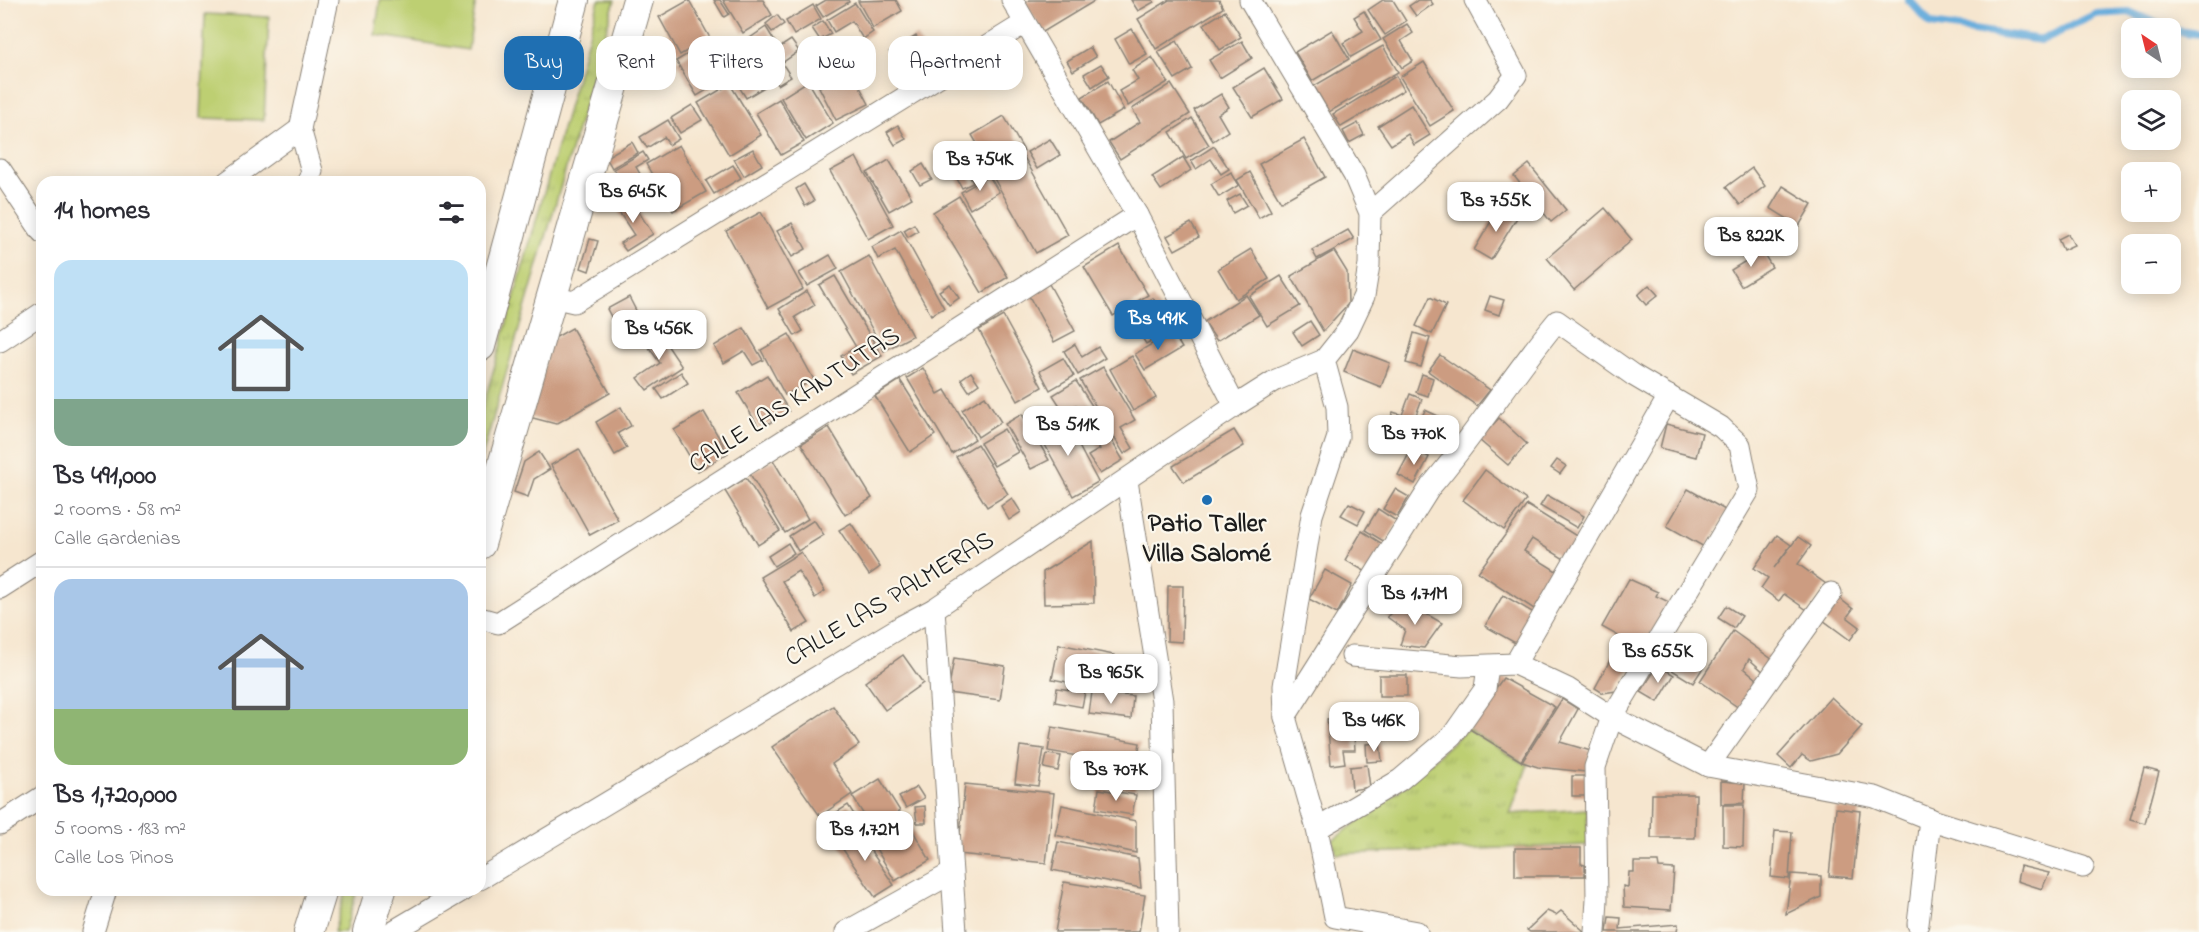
<!DOCTYPE html>
<html lang="en">
<head>
<meta charset="utf-8">
<style>
	:root { --surface:#fff; --page:#f2f2f3; --text:#2b2b33; --muted:#7c7c81; --line:#e1e1e2; --accent:#1f6fb2 }
	body { margin:0; font-family:"Indie Flower",sans-serif; background:var(--page); color:var(--text); height:100vh; display:flex; flex-direction:column; font-size:22px; white-space:nowrap }
	* { box-sizing:border-box; margin:0 }
	p { font-size:20px; color:var(--muted) }
	.icon { flex:none; width:33px; height:33px; fill:none; stroke:currentColor; stroke-width:2; stroke-linecap:round; stroke-linejoin:round }
	.map { position:relative; flex:1; overflow:hidden }
	.details { position:absolute; left:36px; top:176px; width:450px; height:720px; display:flex; flex-direction:column; background:var(--surface); border-radius:18px; box-shadow:0 3px 15px #0003 }
	.details>* { flex:none }
	.hud { position:absolute; left:504px; top:36px; width:570px; height:54px; display:flex; gap:12px }
	.needle { width:39px; rotate:325deg }
	.controls { position:absolute; left:2121px; top:18px; display:grid; gap:12px }
	.controls a { display:grid; place-items:center; width:60px; height:60px; border-radius:12px; background:var(--surface); box-shadow:0 3px 15px #0003; font-size:30px }
	.price { position:absolute; translate:-50% -51px; padding:0 14px; border-radius:12px; background:#fff; color:#222; font-size:20px; line-height:39px; filter:drop-shadow(0 2px 3px #0008) }
	.price::after { content:''; position:absolute; left:50%; top:36px; width:18px; height:14px; margin-left:-9px; background:inherit; clip-path:polygon(0 0,100% 0,50% 100%) }
	.price.active { background:var(--accent); color:#fff }
	ul { padding:0; list-style:none }
	li { display:grid; align-content:center; gap:12px; height:318px; padding:0 18px }
	li+li { border-top:2px solid var(--line) }
	li span { display:grid; place-items:center; height:186px; border-radius:18px; color:#555 }
	li>.icon { margin-inline-start:auto }
	span .icon { width:108px; height:108px; fill:#fffc; stroke-width:1 }
	li b { font-size:26px }
	h2 { display:flex; justify-content:space-between; align-items:center; height:72px; padding:0 18px; font-size:26px }
	.tag { padding:0 21px; border-radius:18px; background:var(--surface); box-shadow:0 3px 15px #0003; font-size:21px; line-height:54px }
	.tag.active { background:var(--accent); color:#fff }
	.map>svg:first-child { display:block }
</style>
</head>
<body>
<div class="map">
<svg width="2199" height="932" viewBox="0 0 2199 932">
	<defs>
		<pattern id="grass-tufts" width="24" height="20" patternUnits="userSpaceOnUse" patternTransform="scale(1.5)"><rect width="24" height="20" fill="#bdcf72"/><path d="M3 7l-1-3M5 7V3M7 7l1-3M15 17l-1-3M17 17v-4M19 17l1-3" fill="none" stroke="#a2b162"/></pattern>
	</defs>
	<rect width="100%" height="100%" fill="#fbf7ec"/>
	<filter id="ink" filterUnits="userSpaceOnUse"><feTurbulence type="fractalNoise" baseFrequency=".0167" numOctaves="2"/><feDisplacementMap in="SourceGraphic" scale="12" xChannelSelector="R" yChannelSelector="G"/><feConvolveMatrix kernelMatrix="1 2 1 2 8 2 1 2 1" color-interpolation-filters="sRGB"/></filter>
	<filter id="wash" filterUnits="userSpaceOnUse"><feTurbulence type="fractalNoise" baseFrequency=".008" numOctaves="4" result="noise"/><feDisplacementMap in="SourceGraphic" scale="24" xChannelSelector="R" yChannelSelector="G"/><feGaussianBlur stdDeviation="1.35" result="paint"/><feColorMatrix in="noise" values="0 0 0 0 0 0 0 0 0 0 0 0 0 0 0 0 0 1.4 0 .05"/><feComposite in="paint" operator="in"/></filter>
	<g filter="url(#wash)">
		<rect width="100%" height="100%" fill="#f6e6cf"/>
		<g fill="url(#grass-tufts)" stroke="#6c7647" stroke-width="1.5">
			<polygon points="599,0 615,0 480,463 480,417"/>
			<polygon points="1467,729 1521,762 1528,764 1510,814 1587,809 1588,845 1336,854 1333,840 1400,790"/>
			<polygon points="346,890 357,890 345,932 334,932"/>
		</g>
		<g fill="#bdcf72" stroke="#6c7647" stroke-width="1.5">
			<polygon points="380,0 476,0 468,50 375,35"/>
			<polygon points="205,14 269,17 264,120 201,118"/>
		</g>
		<g fill="none" stroke-linecap="round" stroke-linejoin="round">
			<g stroke="#65abdb" stroke-width="8">
				<polyline points="1909,0 1931,24 2042,40 2096,14 2129,12 2167,28"/>
				<polyline points="2170,30 2199,34"/>
			</g>
		</g>
		<g id="blocks">
			<g fill="#cc9c81">
				<polygon points="689,0 710,38 680,55 659,17"/>
				<polygon points="714,0 720,0 729,14 724,17"/>
				<polygon points="723,0 763,0 772,15 743,33"/>
				<polygon points="826,0 848,0 849,2 823,17 816,6"/>
				<polygon points="896,0 902,11 873,28 858,1"/>
				<polygon points="1030,0 1096,0 1043,32 1025,3"/>
				<polygon points="1131,0 1153,0 1154,2 1138,11"/>
				<polygon points="1169,0 1219,0 1223,8 1156,49 1138,19"/>
				<polygon points="1383,0 1393,0 1406,21 1385,35 1368,10"/>
				<polygon points="1418,0 1430,0 1433,4 1416,16 1409,6"/>
				<polygon points="855,3 873,32 863,39 852,21 834,32 827,20"/>
				<polygon points="813,5 821,19 794,35 786,21"/>
				<polygon points="1225,11 1241,37 1220,50 1204,24"/>
				<polygon points="1364,11 1381,40 1351,57 1343,43 1363,31 1354,17"/>
				<polygon points="777,15 784,24 772,32 766,24"/>
				<polygon points="823,21 831,34 820,40 812,28"/>
				<polygon points="1407,24 1413,33 1401,41 1413,61 1402,68 1383,39"/>
				<polygon points="766,27 778,47 761,57 750,38"/>
				<polygon points="1132,29 1147,54 1129,64 1115,39"/>
				<polygon points="1332,30 1349,59 1312,81 1295,52"/>
				<polygon points="916,36 931,60 903,76 889,52"/>
				<polygon points="791,40 799,51 782,63 791,77 778,85 762,59"/>
				<polygon points="1177,41 1192,69 1175,79 1158,52"/>
				<polygon points="1242,41 1252,58 1220,78 1209,60"/>
				<polygon points="706,43 727,78 697,96 676,61"/>
				<polygon points="753,46 760,57 734,73 727,62"/>
				<polygon points="1383,46 1398,72 1329,112 1314,86"/>
				<polygon points="1090,47 1096,57 1073,71 1067,61"/>
				<polygon points="840,49 852,67 841,74 829,56"/>
				<polygon points="1152,57 1168,82 1128,106 1119,91 1138,80 1132,70"/>
				<polygon points="760,61 773,82 746,98 733,77"/>
				<polygon points="1424,62 1454,111 1430,126 1400,77"/>
				<polygon points="1101,64 1109,76 1092,87 1084,74"/>
				<polygon points="1264,68 1283,99 1252,117 1233,87"/>
				<polygon points="851,70 869,104 836,120 819,87"/>
				<polygon points="1396,76 1404,90 1341,127 1333,114"/>
				<polygon points="808,81 833,123 806,140 781,98"/>
				<polygon points="1108,81 1124,110 1098,125 1082,97"/>
				<polygon points="730,84 761,135 729,155 698,103"/>
				<polygon points="1171,84 1190,114 1120,159 1109,142 1140,122 1132,109"/>
				<polygon points="1221,94 1229,107 1218,114 1228,131 1213,141 1194,110"/>
				<polygon points="779,99 804,142 781,155 756,113"/>
				<polygon points="692,105 702,120 680,133 671,118"/>
				<polygon points="1411,105 1430,135 1414,145 1408,134 1391,145 1378,126"/>
				<polygon points="1004,116 1024,151 992,169 972,135"/>
				<polygon points="1192,118 1209,145 1186,159 1170,132"/>
				<polygon points="668,120 679,139 669,145 664,137 647,148 640,137"/>
				<polygon points="1358,123 1364,135 1349,143 1343,131"/>
				<polygon points="898,125 906,139 895,145 887,132"/>
				<polygon points="1050,139 1060,155 1037,169 1027,152"/>
				<polygon points="1304,139 1325,177 1281,202 1259,164"/>
				<polygon points="632,142 638,153 612,168 606,157"/>
				<polygon points="679,145 706,192 673,211 646,164"/>
				<polygon points="1214,146 1229,169 1221,174 1211,159 1196,169 1191,161"/>
				<polygon points="753,149 762,165 744,176 734,159"/>
				<polygon points="643,152 648,160 636,167 640,174 623,184 614,169"/>
				<polygon points="856,157 893,225 868,239 830,171"/>
				<polygon points="1024,157 1068,235 1036,253 992,175"/>
				<polygon points="1183,157 1191,170 1161,190 1152,177"/>
				<polygon points="889,160 912,198 889,211 867,173"/>
				<polygon points="923,164 932,179 920,185 912,171"/>
				<polygon points="1529,164 1566,210 1551,222 1514,176"/>
				<polygon points="733,165 741,178 714,194 706,181"/>
				<polygon points="965,167 973,183 962,188 954,173"/>
				<polygon points="1752,168 1765,186 1740,205 1726,187"/>
				<polygon points="1231,172 1239,185 1219,197 1211,184"/>
				<polygon points="1250,172 1271,211 1259,218 1237,180"/>
				<polygon points="989,176 999,192 970,209 961,192"/>
				<polygon points="804,184 814,201 805,206 796,189"/>
				<polygon points="1783,186 1812,204 1799,226 1770,208"/>
				<polygon points="1240,194 1247,205 1233,213 1227,201"/>
				<polygon points="959,196 1008,277 982,293 933,212"/>
				<polygon points="629,197 653,234 626,251 620,243 634,235 615,206"/>
				<polygon points="1500,206 1518,216 1491,260 1474,250"/>
				<polygon points="1605,208 1632,240 1574,290 1547,258"/>
				<polygon points="761,212 803,289 768,308 726,231"/>
				<polygon points="792,223 806,249 792,257 777,231"/>
				<polygon points="1191,223 1199,237 1175,250 1167,236"/>
				<polygon points="914,224 918,231 908,237 904,230"/>
				<polygon points="901,230 944,308 931,315 895,250 878,259 872,247"/>
				<polygon points="1348,230 1354,239 1317,259 1312,250"/>
				<polygon points="2068,234 2074,245 2063,250 2058,239"/>
				<polygon points="590,239 598,241 589,271 581,268"/>
				<polygon points="1119,246 1148,295 1113,316 1084,267"/>
				<polygon points="1251,249 1269,279 1236,299 1218,269"/>
				<polygon points="1334,251 1347,272 1348,304 1323,331 1291,276"/>
				<polygon points="1762,251 1772,267 1741,286 1731,270"/>
				<polygon points="830,255 838,269 807,286 799,273"/>
				<polygon points="869,256 912,336 884,351 841,272"/>
				<polygon points="835,276 882,356 851,374 841,356 856,347 819,285"/>
				<polygon points="1281,276 1300,306 1267,326 1249,296"/>
				<polygon points="950,284 959,298 949,305 939,291"/>
				<polygon points="1049,284 1075,331 1054,342 1029,296"/>
				<polygon points="1649,285 1658,295 1646,305 1638,295"/>
				<polygon points="807,291 815,305 795,317 803,331 795,336 779,309"/>
				<polygon points="1246,295 1259,315 1217,341 1204,322"/>
				<polygon points="1490,296 1504,300 1499,315 1485,310"/>
				<polygon points="629,297 647,332 625,343 607,309"/>
				<polygon points="1430,297 1446,305 1432,334 1416,326"/>
				<polygon points="1153,298 1172,329 1146,344 1127,313"/>
				<polygon points="1003,316 1042,387 1018,401 979,330"/>
				<polygon points="1310,321 1319,335 1302,346 1293,332"/>
				<polygon points="572,328 610,393 556,424 529,417 551,340"/>
				<polygon points="744,328 763,360 753,365 744,351 724,363 714,346"/>
				<polygon points="657,330 682,367 647,390 638,378 660,363 643,339"/>
				<polygon points="1172,332 1182,348 1145,370 1135,354"/>
				<polygon points="1414,333 1430,338 1421,367 1406,363"/>
				<polygon points="789,334 814,380 785,395 761,350"/>
				<polygon points="1075,344 1082,357 1098,347 1105,358 1078,375 1064,351"/>
				<polygon points="1353,349 1390,363 1381,387 1344,372"/>
				<polygon points="1440,355 1490,390 1477,406 1428,371"/>
				<polygon points="1132,356 1156,398 1133,411 1110,369"/>
				<polygon points="1063,358 1074,376 1050,390 1040,371"/>
				<polygon points="1103,367 1135,420 1121,428 1133,448 1124,454 1080,380"/>
				<polygon points="923,368 938,394 945,390 975,439 952,454 907,378"/>
				<polygon points="681,372 688,383 663,399 656,389"/>
				<polygon points="971,372 979,384 969,391 961,379"/>
				<polygon points="1422,374 1433,378 1428,396 1416,392"/>
				<polygon points="767,375 789,411 760,429 738,393"/>
				<polygon points="900,380 935,435 910,452 875,396"/>
				<polygon points="1076,381 1102,421 1091,428 1076,405 1064,412 1053,395"/>
				<polygon points="1410,394 1422,399 1405,444 1383,436 1393,412 1402,415"/>
				<polygon points="985,396 1001,422 978,437 962,410"/>
				<polygon points="621,407 631,426 618,433 627,448 615,455 596,422"/>
				<polygon points="1425,410 1438,416 1424,449 1410,444"/>
				<polygon points="704,412 728,453 698,471 674,430"/>
				<polygon points="1022,414 1049,460 1031,469 1005,424"/>
				<polygon points="1064,418 1098,482 1073,496 1038,432"/>
				<polygon points="1499,418 1527,444 1508,465 1479,440"/>
				<polygon points="1666,424 1702,433 1696,457 1660,448"/>
				<polygon points="1103,426 1123,460 1100,474 1088,456 1100,449 1091,434"/>
				<polygon points="829,427 872,498 845,515 801,444"/>
				<polygon points="1004,429 1018,452 994,466 980,443"/>
				<polygon points="1234,430 1244,446 1184,482 1173,466"/>
				<polygon points="977,444 1008,494 987,507 956,457"/>
				<polygon points="1412,448 1429,457 1415,484 1398,475"/>
				<polygon points="579,449 618,520 590,535 551,465"/>
				<polygon points="539,452 550,469 534,479 528,497 514,492 524,462"/>
				<polygon points="773,460 808,519 785,533 750,474"/>
				<polygon points="1557,460 1566,466 1560,474 1551,468"/>
				<polygon points="1485,470 1526,500 1504,530 1463,500"/>
				<polygon points="746,478 780,531 758,545 725,491"/>
				<polygon points="1395,489 1409,497 1397,517 1383,509"/>
				<polygon points="1688,489 1727,511 1706,548 1667,526"/>
				<polygon points="1547,495 1584,516 1577,528 1540,506"/>
				<polygon points="1012,498 1021,512 1009,520 1001,506"/>
				<polygon points="1349,503 1365,511 1358,524 1341,515"/>
				<polygon points="1527,505 1578,537 1564,559 1532,539 1524,551 1558,572 1534,609 1478,572"/>
				<polygon points="1378,509 1398,522 1385,542 1365,530"/>
				<polygon points="814,520 824,535 798,551 789,536"/>
				<polygon points="851,523 880,567 869,575 839,530"/>
				<polygon points="1362,531 1384,545 1368,573 1345,560"/>
				<polygon points="1777,535 1791,545 1774,568 1798,537 1811,546 1798,564 1826,584 1807,610 1784,594 1779,601 1761,588 1768,578 1754,568"/>
				<polygon points="1093,541 1094,603 1044,604 1043,572"/>
				<polygon points="788,543 794,553 774,566 768,556"/>
				<polygon points="801,552 825,591 815,598 798,571 782,581 809,623 794,632 760,577"/>
				<polygon points="1325,570 1352,585 1337,614 1309,599"/>
				<polygon points="1629,579 1658,592 1656,596 1671,603 1616,691 1603,693 1595,688 1622,638 1602,627"/>
				<polygon points="1168,586 1183,586 1182,642 1167,641"/>
				<polygon points="1503,595 1534,613 1517,644 1485,626"/>
				<polygon points="1839,598 1853,609 1847,617 1860,627 1850,640 1823,620"/>
				<polygon points="1400,603 1411,610 1414,607 1442,623 1424,648 1400,645 1405,630 1387,617"/>
				<polygon points="1726,606 1742,616 1734,628 1718,618"/>
				<polygon points="1733,631 1773,660 1765,673 1749,659 1744,668 1758,680 1739,708 1700,681"/>
				<polygon points="1672,642 1706,663 1693,683 1659,662"/>
				<polygon points="1059,644 1114,655 1107,690 1052,679"/>
				<polygon points="903,655 923,683 885,710 865,682"/>
				<polygon points="954,658 1005,666 1000,700 948,693"/>
				<polygon points="1658,665 1674,675 1658,702 1641,692"/>
				<rect x="1379" y="675" width="28" height="21"/>
				<polygon points="1503,678 1555,707 1521,761 1468,728"/>
				<polygon points="1057,688 1085,692 1082,707 1055,702"/>
				<polygon points="1092,692 1133,696 1131,719 1089,714"/>
				<polygon points="1831,697 1862,726 1837,754 1811,761 1802,755 1791,768 1778,756"/>
				<polygon points="1562,699 1578,709 1560,742 1591,751 1586,772 1538,767 1522,762"/>
				<polygon points="833,706 859,745 832,764 852,794 820,816 772,747"/>
				<polygon points="1353,717 1379,717 1380,733 1354,734 1355,750 1343,750 1345,763 1331,765 1327,719"/>
				<polygon points="1052,727 1140,743 1136,766 1048,751"/>
				<polygon points="1380,743 1382,761 1367,762 1366,744"/>
				<polygon points="1020,746 1044,749 1038,786 1015,783"/>
				<polygon points="1047,754 1061,756 1058,771 1044,768"/>
				<polygon points="1079,761 1138,772 1135,789 1076,779"/>
				<polygon points="1367,765 1370,787 1352,790 1350,767"/>
				<polygon points="2144,768 2159,772 2145,823 2130,819"/>
				<polygon points="1572,776 1586,776 1587,796 1572,796"/>
				<polygon points="880,779 900,811 872,828 852,796"/>
				<polygon points="1721,781 1745,783 1744,803 1721,804"/>
				<polygon points="965,784 1054,793 1046,863 958,854"/>
				<polygon points="917,787 924,798 906,808 899,797"/>
				<polygon points="1099,789 1136,795 1132,815 1096,809"/>
				<polygon points="1652,794 1696,794 1695,838 1651,838"/>
				<polygon points="848,805 855,816 830,833 823,821"/>
				<polygon points="1062,805 1136,821 1136,853 1055,835"/>
				<polygon points="1723,805 1744,805 1743,847 1723,846"/>
				<polygon points="925,806 926,823 917,823 915,807"/>
				<polygon points="1836,808 1860,811 1853,878 1829,876"/>
				<polygon points="903,814 930,860 895,881 868,835"/>
				<polygon points="854,826 894,885 875,897 836,839"/>
				<polygon points="1775,831 1792,832 1789,879 1771,877"/>
				<polygon points="1058,842 1138,858 1141,888 1052,870"/>
				<polygon points="1515,848 1581,848 1581,864 1585,865 1585,876 1515,876"/>
				<polygon points="1634,862 1658,862 1659,868 1674,869 1671,910 1624,907 1623,886 1628,887 1629,872 1634,872"/>
				<polygon points="2020,866 2049,873 2042,889 2017,881"/>
				<polygon points="1791,874 1821,876 1821,897 1786,914"/>
				<polygon points="1064,882 1145,895 1139,932 1055,932"/>
				<polygon points="1547,911 1556,915 1561,911 1585,932 1530,932 1527,930"/>
				<polygon points="1609,917 1621,918 1620,929 1678,924 1677,932 1607,932"/>
			</g>
		</g>
	</g>
	<g filter="url(#ink)">
		<use href="#blocks" fill-opacity="0" stroke="#898176" stroke-width="1.5"/>
		<g fill="none" stroke-linecap="round" stroke-linejoin="round">
			<g stroke="#898176" stroke-width="23">
				<g id="street">
					<polyline points="1012,0 1137,215 1235,406"/>
					<polyline points="0,169 42,232"/>
					<polyline points="227,182 300,129"/>
					<polyline points="308,182 312,171 300,129 328,0"/>
					<polyline points="1370,213 1498,99 1516,75 1475,0"/>
					<polyline points="552,297 574,302 1025,23"/>
					<polyline points="0,341 42,313"/>
					<polyline points="1324,360 1337,407 1338,437 1312,515 1284,686 1285,717 1317,829 1335,917 1417,932"/>
					<polyline points="1127,481 1162,701 1168,932"/>
					<polyline points="0,588 42,561"/>
					<polyline points="934,609 956,932"/>
					<polyline points="480,618 498,623 1137,215"/>
					<polyline points="1352,656 1462,666 1515,664 1568,689 1612,717 1708,766 1875,797 1935,821 2083,867"/>
					<polyline points="1515,664 1669,396"/>
					<path d="M1285,717L1431,486C1476,434 1513,374 1557,321L1633,375L1721,427L1740,445L1749,490L1612,717L1595,767L1597,899L1595,932"/>
					<polyline points="1708,766 1831,593"/>
					<polyline points="0,824 42,797"/>
					<polyline points="1317,829 1400,780 1452,736 1485,689 1488,666"/>
					<polyline points="480,879 902,626 934,609 1235,406 1276,380 1324,360 1348,330 1364,296 1369,265 1370,213 1354,175 1250,0"/>
					<polyline points="1918,924 1930,819"/>
					<polyline points="93,932 106,890"/>
					<polyline points="392,932 463,890"/>
					<polyline points="846,932 950,874"/>
				</g>
			</g>
			<g stroke="#898176" stroke-width="32">
				<g id="secondary">
					<polyline points="480,346 574,0"/>
					<polyline points="480,544 638,0"/>
					<polyline points="309,932 322,890"/>
					<polyline points="368,932 381,890"/>
				</g>
			</g>
			<use href="#street" stroke="#fff" stroke-width="21"/>
			<use href="#secondary" stroke="#fff" stroke-width="30"/>
		</g>
	</g>
	<circle fill="#1f6fb2" stroke="#fbf7ec" stroke-width="2" cx="1207" cy="500" r="6"/>
	<g text-anchor="middle" dominant-baseline="central" stroke-width="4.5" stroke-linejoin="round" paint-order="stroke">
		<g font-size="26" fill="#1c1c1c" stroke="#fbf7ec">
			<text transform="translate(795 401) rotate(-33)">CALLE LAS KANTUTAS</text>
			<text transform="translate(890 600) rotate(-31)">CALLE LAS PALMERAS</text>
		</g>
		<g font-size="26" font-weight="bold" fill="#1c1c1c" stroke="#fbf7ec">
			<text x="1207" y="525">Patio Taller<tspan x="1207" dy="30">Villa Salomé</tspan></text>
		</g>
	</g>
</svg>
<div class="controls">
<a><svg class="needle" viewBox="-14 -14 28 28"><path d="M0-13l5 13h-10z" fill="#e53935"/><path d="M0 13l5-13h-10z" fill="#7c7c81"/></svg></a>
<a><svg class="icon" aria-label="layers" viewBox="0 0 24 24"><path d="M12 4l9 5-9 5-9-5zM3 14l9 5 9-5"/></svg></a>
<a>+</a>
<a>−</a>
</div>
<b class="price" style="left:980px;top:192px">Bs 754K</b>
<b class="price" style="left:633px;top:224px">Bs 645K</b>
<b class="price" style="left:1496px;top:233px">Bs 755K</b>
<b class="price" style="left:1751px;top:268px">Bs 822K</b>
<b class="price active" style="left:1158px;top:351px">Bs 491K</b>
<b class="price" style="left:659px;top:361px">Bs 456K</b>
<b class="price" style="left:1068px;top:457px">Bs 511K</b>
<b class="price" style="left:1414px;top:466px">Bs 770K</b>
<b class="price" style="left:1415px;top:626px">Bs 1.71M</b>
<b class="price" style="left:1658px;top:684px">Bs 655K</b>
<b class="price" style="left:1111px;top:705px">Bs 965K</b>
<b class="price" style="left:1374px;top:753px">Bs 416K</b>
<b class="price" style="left:1116px;top:802px">Bs 707K</b>
<b class="price" style="left:865px;top:862px">Bs 1.72M</b>
<div class="hud">
<a class="tag active">Buy</a>
<a class="tag">Rent</a>
<a class="tag">Filters</a>
<a class="tag">New</a>
<a class="tag">Apartment</a>
</div>
<section class="details">
<h2>14 homes<svg class="icon" aria-label="filters" viewBox="0 0 24 24"><path d="M4 7h16M4 17h16"/><circle cx="9" cy="7" r="2"/><circle cx="15" cy="17" r="2"/></svg></h2>
<ul>
<li><span style="background:linear-gradient(#bfe0f5 75%,#7fa58c 0)"><svg class="icon" aria-label="home" viewBox="0 0 24 24"><path d="M3 11l9-7 9 7M6 9v11h12V9"/></svg></span><div><b>Bs 491,000</b><p>2 rooms · 58 m²</p><p>Calle Gardenias</p></div></li>
<li><span style="background:linear-gradient(#a9c7e8 70%,#8fb573 0)"><svg class="icon" aria-label="home" viewBox="0 0 24 24"><path d="M3 11l9-7 9 7M6 9v11h12V9"/></svg></span><div><b>Bs 1,720,000</b><p>5 rooms · 183 m²</p><p>Calle Los Pinos</p></div></li>
</ul>
</section>
</div>
</body>
</html>
